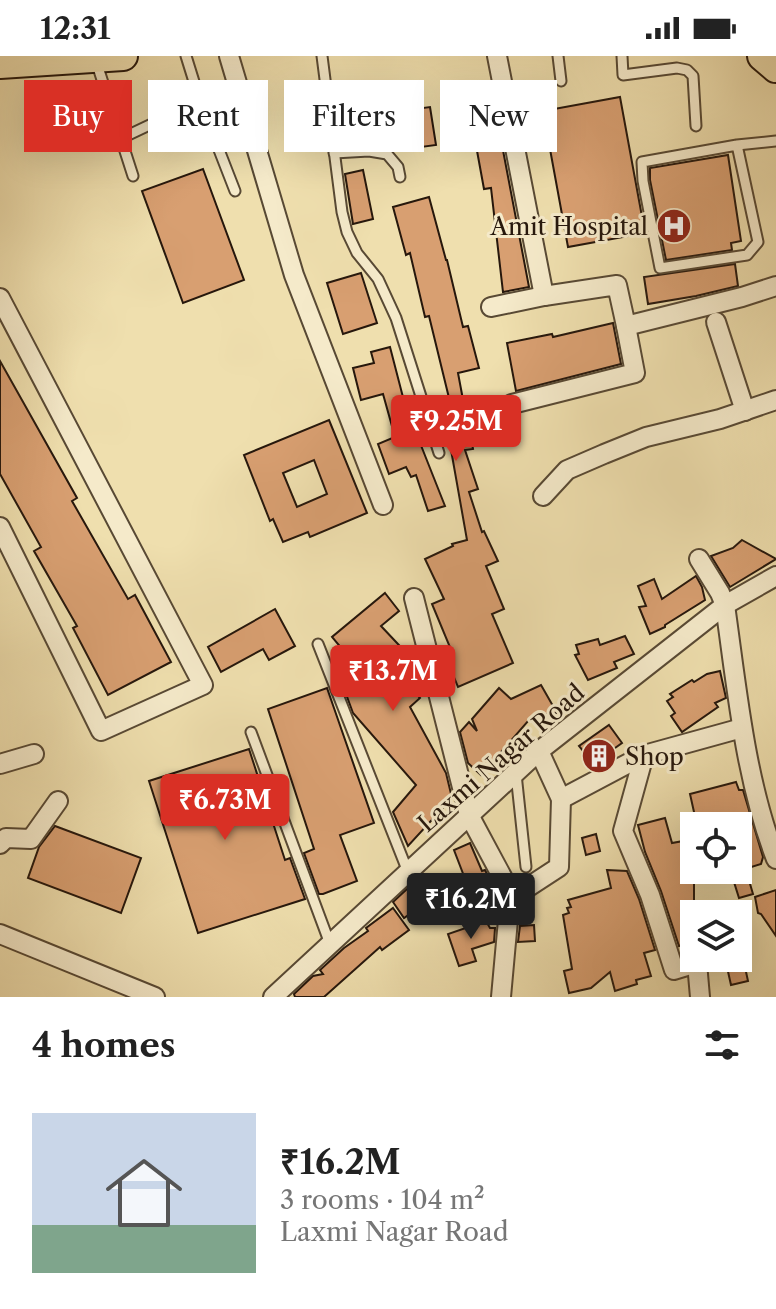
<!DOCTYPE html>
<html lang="en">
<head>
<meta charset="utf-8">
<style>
	:root { --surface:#fff; --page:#f6f6f6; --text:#222; --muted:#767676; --line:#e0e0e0; --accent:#d93025 }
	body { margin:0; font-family:"Libre Caslon Text",serif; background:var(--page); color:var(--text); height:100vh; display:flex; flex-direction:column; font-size:30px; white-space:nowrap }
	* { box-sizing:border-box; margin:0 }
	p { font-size:26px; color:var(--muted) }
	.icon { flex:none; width:44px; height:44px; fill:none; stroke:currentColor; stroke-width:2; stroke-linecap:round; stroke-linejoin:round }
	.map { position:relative; height:941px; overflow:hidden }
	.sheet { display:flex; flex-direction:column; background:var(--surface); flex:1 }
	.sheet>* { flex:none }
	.guide { position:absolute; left:24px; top:24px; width:728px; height:72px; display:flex; gap:16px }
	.controls { position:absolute; left:680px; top:756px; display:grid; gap:16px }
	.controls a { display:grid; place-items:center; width:72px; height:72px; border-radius:0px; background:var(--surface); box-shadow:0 8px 32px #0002; font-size:40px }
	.price { position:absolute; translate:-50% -68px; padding:0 18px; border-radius:8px; background:var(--accent); color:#fff; font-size:26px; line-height:52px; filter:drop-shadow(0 2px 4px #0008) }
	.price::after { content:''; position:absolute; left:50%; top:48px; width:24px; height:18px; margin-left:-12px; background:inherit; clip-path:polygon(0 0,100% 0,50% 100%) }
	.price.active { background:#222; color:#fff }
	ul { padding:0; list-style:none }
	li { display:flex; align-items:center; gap:24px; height:200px; padding:0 32px }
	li+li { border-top:2px solid var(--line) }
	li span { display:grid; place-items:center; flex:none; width:224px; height:160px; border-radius:0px; color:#555 }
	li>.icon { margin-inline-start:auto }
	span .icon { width:96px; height:96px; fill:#fffc; stroke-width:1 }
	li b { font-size:34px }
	h2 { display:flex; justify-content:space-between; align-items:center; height:96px; padding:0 32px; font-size:34px }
	.tag { padding:0 28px; border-radius:0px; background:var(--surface); box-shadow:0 8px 32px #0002; font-size:28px; line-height:72px }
	.tag.active { background:var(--accent); color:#fff }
	.status { display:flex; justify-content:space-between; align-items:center; height:56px; padding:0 40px; background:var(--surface); direction:ltr }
	.status svg { height:22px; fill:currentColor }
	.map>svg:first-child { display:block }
</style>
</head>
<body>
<div class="status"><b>12:31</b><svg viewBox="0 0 49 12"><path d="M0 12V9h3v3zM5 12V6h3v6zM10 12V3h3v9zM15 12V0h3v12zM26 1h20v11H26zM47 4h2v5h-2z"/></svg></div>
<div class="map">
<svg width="776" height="941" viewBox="0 0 776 941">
	<rect width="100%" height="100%" fill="#efdfae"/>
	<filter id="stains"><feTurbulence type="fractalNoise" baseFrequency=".0025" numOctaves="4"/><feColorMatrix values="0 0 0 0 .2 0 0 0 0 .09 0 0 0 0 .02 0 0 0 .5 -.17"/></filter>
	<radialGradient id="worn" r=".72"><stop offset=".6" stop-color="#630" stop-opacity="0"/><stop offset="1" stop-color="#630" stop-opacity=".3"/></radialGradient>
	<g fill="#d89f71" stroke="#26170c" stroke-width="2" fill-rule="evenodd">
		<polygon points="620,41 645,177 568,191 543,55"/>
		<polygon points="494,47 529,231 503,236 491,132 484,133 469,51"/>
		<polygon points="430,51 436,89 414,92 408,54"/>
		<polygon points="728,99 741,185 731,187 732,194 666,204 650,124 650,112"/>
		<polygon points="203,113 244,224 183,247 142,135"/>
		<polygon points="363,114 373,163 353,168 345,118"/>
		<polygon points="429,141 446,204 447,204 463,271 468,270 479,312 458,317 464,349 484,346 490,379 471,382 473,393 465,394 478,433 469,436 482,476 484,475 498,505 486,510 504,553 492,558 513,607 458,631 445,600 452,596 432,548 444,543 425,503 453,490 452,488 467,484 442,343 449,342 429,260 425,261 410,197 406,199 393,151"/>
		<polygon points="735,208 738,230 696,240 648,248 644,221"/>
		<polygon points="361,217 377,267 343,278 327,227"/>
		<polygon points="613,267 621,308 516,335 507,287 552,278 553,281"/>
		<polygon points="390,291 405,349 445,450 428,455 416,419 411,421 406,411 389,418 378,388 395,381 383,338 361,344 353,312 374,307 371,296"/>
		<polygon points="0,305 77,442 72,445 128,543 135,539 171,606 108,639 73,572 77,570 34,495 41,491 0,418"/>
		<path d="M329,364L367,457L310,481L308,476L283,486L273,463L270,465L244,399ZM314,404L327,438L297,451L283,417Z"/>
		<polygon points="742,484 776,503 730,531 711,500 733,492"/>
		<polygon points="696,520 702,531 705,544 665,569 665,571 650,578 639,551 646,550 638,530 654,523 662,543"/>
		<polygon points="385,537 399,555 381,570 413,604 399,617 420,642 410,651 446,717 452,742 408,790 393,756 416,729 353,657 342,627 358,612 332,581"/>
		<polygon points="275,553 295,590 269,604 263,593 221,616 208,591"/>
		<polygon points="625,580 634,598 614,606 617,612 588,624 575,599 579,598 576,589 598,583 600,589"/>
		<polygon points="720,615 726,642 715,647 718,651 682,676 671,660 675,657 667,645 673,641 670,638 692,624 694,626 707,618"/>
		<polygon points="541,629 557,657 550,657 528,665 481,719 468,707 460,676 469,666 477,675 472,663 499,632 511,643"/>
		<polygon points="327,632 374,767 340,779 357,825 323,838 319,838 304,797 314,793 268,653"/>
		<polygon points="609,669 622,687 608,697 611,701 596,711 579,690"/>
		<polygon points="249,693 285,804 290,802 305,843 198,877 149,725"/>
		<polygon points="736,726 739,734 743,734 763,801 761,808 745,813 741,790 738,791 738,770 707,770 706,765 730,757 696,765 690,738"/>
		<polygon points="665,762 672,787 694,783 694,887 679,890 661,835 645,796 638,769"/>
		<polygon points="55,770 141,802 121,857 28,822 39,791"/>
		<polygon points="596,778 600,795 586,799 582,782"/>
		<polygon points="470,787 482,815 485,814 494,832 472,841 454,794"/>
		<polygon points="607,814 627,815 639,843 655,894 644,897 651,920 636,924 637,928 615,935 610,916 591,932 569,937 564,915 572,913 563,859 569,857 567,852 571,851 568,844 611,832"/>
		<polygon points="748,821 753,838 739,842 734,826"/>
		<polygon points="447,832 404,862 393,846 407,833 411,838"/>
		<polygon points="776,834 776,880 761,858 758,857 755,841"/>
		<polygon points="393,852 409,874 382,894 380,891 324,941 295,941 294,938 313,920 323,918 320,914 344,892 368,875 366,872"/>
		<polygon points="486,865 490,872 495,872 494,886 472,893 476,905 459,910 448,878"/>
		<polygon points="534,869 535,885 518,886 520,870"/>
		<polygon points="725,902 743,902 748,925 731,929"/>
	</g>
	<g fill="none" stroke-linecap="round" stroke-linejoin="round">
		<g stroke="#584934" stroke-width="13">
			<g id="service">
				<polyline points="186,0 200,45 235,135"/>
				<polyline points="322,0 342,156 347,176 357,197 378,223 396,262 439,397"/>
				<polyline points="558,0 561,25"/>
				<polyline points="622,0 623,19 677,12 687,14 693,20 696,70"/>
				<polyline points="96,5 133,120"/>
				<polyline points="120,83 200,45"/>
				<polyline points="737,89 758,186 747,199 660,212 643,125 642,106 737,89 776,85"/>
				<polyline points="334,97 369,95 387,98 398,111 400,121"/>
				<polyline points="318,588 408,816"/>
				<polyline points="251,676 330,888"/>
				<polyline points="516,718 526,811"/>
			</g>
		</g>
		<g stroke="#584934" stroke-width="22">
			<g id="minor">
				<polyline points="229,0 294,219 383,449"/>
				<polyline points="497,0 544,240"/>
				<polyline points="0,242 203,629 101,675 0,471"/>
				<polyline points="491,251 544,240 617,229 626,270"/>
				<polyline points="716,266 745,355"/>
				<polyline points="512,348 635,317 626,270 742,241 776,230"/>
				<polyline points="543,440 567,414 604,398 646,381 720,363 776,344"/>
				<path d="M699,503L720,537L725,549C737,633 745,723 776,803"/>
				<polyline points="414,542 469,759 513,841"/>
				<polyline points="644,699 623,775 650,839 674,914 697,907 700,941"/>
				<polyline points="0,708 34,698"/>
				<polyline points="561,743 644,699 742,672"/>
				<polyline points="0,788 6,782 31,783 58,745"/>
				<polyline points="0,878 155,941"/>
				<polyline points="273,941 539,695 725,549 776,520"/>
				<polyline points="501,941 509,853 513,841 559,811 561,743 539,695"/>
			</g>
		</g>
		<g stroke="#26170c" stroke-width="32">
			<g id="primary">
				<polyline points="762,0 776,12"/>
				<polyline points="0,8 123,0"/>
			</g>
		</g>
		<use href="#service" stroke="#f5eaca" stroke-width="9"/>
		<use href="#minor" stroke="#f5eaca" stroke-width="18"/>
		<use href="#primary" stroke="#efdfae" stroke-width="28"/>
	</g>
	<defs>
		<g id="hospital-disc" transform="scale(1.8)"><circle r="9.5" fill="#8f2418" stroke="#f5eaca"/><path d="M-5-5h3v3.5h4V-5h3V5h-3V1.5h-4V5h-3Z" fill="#fff"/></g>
		<g id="building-disc" transform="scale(1.8)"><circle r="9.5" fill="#8f2418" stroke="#f5eaca"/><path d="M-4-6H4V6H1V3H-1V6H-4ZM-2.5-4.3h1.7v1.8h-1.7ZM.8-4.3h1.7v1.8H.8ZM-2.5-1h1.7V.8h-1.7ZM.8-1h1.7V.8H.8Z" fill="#fff"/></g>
	</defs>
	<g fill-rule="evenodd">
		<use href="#hospital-disc" x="674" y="170"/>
		<use href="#building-disc" x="599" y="700"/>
	</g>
	<g text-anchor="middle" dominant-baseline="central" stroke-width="6" stroke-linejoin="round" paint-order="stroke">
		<g font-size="24" fill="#26170c" stroke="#f5eaca" text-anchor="end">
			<text x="648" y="170">Amit Hospital</text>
			<text x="625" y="700" text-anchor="start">Shop</text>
		</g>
		<g font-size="24" fill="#26170c" stroke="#f5eaca">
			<text transform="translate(501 702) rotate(-41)">Laxmi Nagar Road</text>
		</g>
	</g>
	<rect width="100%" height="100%" filter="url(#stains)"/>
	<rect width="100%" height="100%" fill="url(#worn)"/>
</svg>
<div class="controls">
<a><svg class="icon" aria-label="locate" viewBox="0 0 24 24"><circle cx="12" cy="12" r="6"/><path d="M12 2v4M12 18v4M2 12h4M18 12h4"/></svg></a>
<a><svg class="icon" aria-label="layers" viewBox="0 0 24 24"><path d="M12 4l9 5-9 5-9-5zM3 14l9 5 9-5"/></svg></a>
</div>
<b class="price" style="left:456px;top:407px">₹9.25M</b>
<b class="price" style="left:393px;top:657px">₹13.7M</b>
<b class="price" style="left:225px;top:786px">₹6.73M</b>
<b class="price active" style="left:471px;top:885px">₹16.2M</b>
<div class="guide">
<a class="tag active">Buy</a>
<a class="tag">Rent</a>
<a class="tag">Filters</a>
<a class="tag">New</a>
</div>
</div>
<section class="sheet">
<h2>4 homes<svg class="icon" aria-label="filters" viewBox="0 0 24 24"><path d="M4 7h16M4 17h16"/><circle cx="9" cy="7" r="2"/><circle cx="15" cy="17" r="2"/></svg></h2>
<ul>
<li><span style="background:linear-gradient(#c9d6e8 70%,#7fa58c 0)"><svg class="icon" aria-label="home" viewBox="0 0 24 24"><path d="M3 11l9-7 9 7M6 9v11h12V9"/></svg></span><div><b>₹16.2M</b><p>3 rooms · 104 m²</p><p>Laxmi Nagar Road</p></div></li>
</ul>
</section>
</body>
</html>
